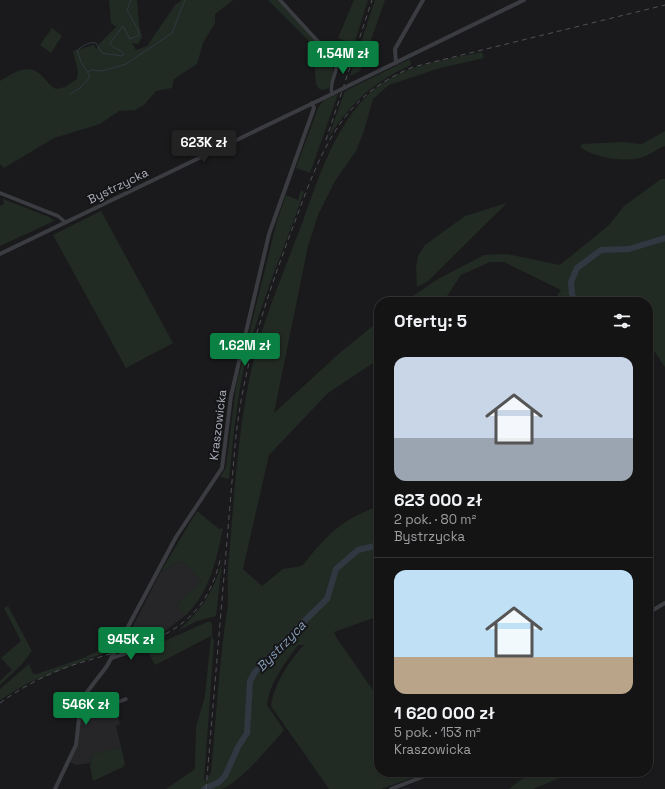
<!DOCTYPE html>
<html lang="pl">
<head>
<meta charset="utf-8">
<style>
	:root { --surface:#141415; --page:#212122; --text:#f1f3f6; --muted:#9d9ea0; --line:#333334; --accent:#0b8043 }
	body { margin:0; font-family:"Space Grotesk",sans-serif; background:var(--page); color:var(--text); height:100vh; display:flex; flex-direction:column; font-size:15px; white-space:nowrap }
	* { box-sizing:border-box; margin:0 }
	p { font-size:13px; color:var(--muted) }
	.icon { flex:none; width:22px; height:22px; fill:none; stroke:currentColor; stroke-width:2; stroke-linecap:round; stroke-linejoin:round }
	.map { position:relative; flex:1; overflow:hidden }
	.side { position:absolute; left:374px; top:297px; width:279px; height:480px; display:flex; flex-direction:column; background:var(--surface); border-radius:16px; box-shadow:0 1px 3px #0004,0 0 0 1px var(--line) }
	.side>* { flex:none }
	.price { position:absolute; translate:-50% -34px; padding:0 9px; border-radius:4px; background:var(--accent); color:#fff; font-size:13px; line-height:26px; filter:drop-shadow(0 1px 2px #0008) }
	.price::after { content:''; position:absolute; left:50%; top:24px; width:12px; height:9px; margin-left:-6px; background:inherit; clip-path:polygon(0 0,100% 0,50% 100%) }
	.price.current { background:#222; color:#fff }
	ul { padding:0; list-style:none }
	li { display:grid; align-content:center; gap:8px; height:212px; padding:0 20px }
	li+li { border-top:1px solid var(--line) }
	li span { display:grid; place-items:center; height:124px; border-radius:12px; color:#555 }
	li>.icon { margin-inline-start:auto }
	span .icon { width:72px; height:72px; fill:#fffc; stroke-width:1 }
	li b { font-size:17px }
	h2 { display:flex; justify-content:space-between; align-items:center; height:48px; padding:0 20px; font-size:17px }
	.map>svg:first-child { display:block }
</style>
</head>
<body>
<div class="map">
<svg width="665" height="789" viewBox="0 0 665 789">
	<rect width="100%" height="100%" fill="#1a1a1c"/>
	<g fill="#262629">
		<polygon points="182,561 201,581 176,605 186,615 165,631 123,646 161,571"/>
		<polygon points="82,705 100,709 113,705 120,724 116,726 121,747 92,754 90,763 76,765 70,762 76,748"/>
	</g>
	<g fill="#222b23">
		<path d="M109,0H137L139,25L142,37L138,44L132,43L136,50L147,46L175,5L182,0H233L215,14V23L203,43L197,64L174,79L172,88L156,91L144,105L135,110L119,111L100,124L54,138L4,168L0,164V81C13,73 29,62 42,76C47,81 50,86 56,89L65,87L77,79L78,72L73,51L94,45L96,49L99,44L116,27L111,23Z"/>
		<polygon points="268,0 278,0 328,53 333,61 333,73 329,88 322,90 318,88 316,84 314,58 317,49"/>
		<polygon points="354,0 368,0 354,44 338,38"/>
		<polygon points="375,0 385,0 360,71 350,76"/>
		<polygon points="52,28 62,36 51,53 40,45"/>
		<path d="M482,52L484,58L440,68L389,85L373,99L364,131L356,151L335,181L318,215L308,246L274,413L342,351L379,321V359L328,393L269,455L243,569L262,586L283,569L302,566C327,535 340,520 379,506V616L334,632L336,637L379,699V772H428L381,789H329L271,706C274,684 289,661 304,645H298C286,662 269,683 267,705L284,730C272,744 239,784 221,789C212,789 177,789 166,789L195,769L196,727L205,696L211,636L155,665L147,649L207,622H211C214,628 210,634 214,641L204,781L211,773C216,719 219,664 227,611C229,598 227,583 228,569C234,502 237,433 252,367C264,317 285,269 303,221C319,176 336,123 373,90C402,65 445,60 482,52Z"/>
		<path d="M410,59L411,65C373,82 351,103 328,138L345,91Z"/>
		<polygon points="338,94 310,173 296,168 318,108 324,100"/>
		<path d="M665,131V146C657,149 648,156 640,158C621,162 596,158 580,147L583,144L621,142L642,144Z"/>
		<polygon points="661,179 665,179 665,367 648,342 648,302 553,302 561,290 504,262 490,262 461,275 443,302 404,302 438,279 484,255 507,254 560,265 609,225 624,206"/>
		<path d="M301,190L304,192C284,250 258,307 244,368C236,404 233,442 229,479L220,477L226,467L236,386L277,221L286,195L298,200Z"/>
		<polygon points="3,199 49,217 54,221 0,246 0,206 4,204"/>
		<polygon points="507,203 428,281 417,287 416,268 418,256 425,245 465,216"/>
		<polygon points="101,211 173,343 126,368 53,235"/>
		<path d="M197,511L219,529L223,528C216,561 210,591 186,615L176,605L201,581L182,561L161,571Z"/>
		<path d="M222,563L216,616L197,621L178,631C201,610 213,593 222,563Z"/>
		<polygon points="8,606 32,651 22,664 0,685 0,681 12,670 1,658 21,641 4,608"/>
		<polygon points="113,644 109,651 28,683 0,700 0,689 29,664 33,674 37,674 83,658"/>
		<polygon points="121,747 125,764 123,767 93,781 90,766 92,754"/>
		<polygon points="537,772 574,772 533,789 509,789 522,779"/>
	</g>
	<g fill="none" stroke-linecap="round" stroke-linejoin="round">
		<g stroke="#303841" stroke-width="1">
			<polyline points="88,72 91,70 102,71 126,64 172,33 185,0"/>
			<path d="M70,94L80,88L89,78V74L82,64L77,51C81,46 91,41 96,43L102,53L122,56L124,54C120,49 113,49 110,43L123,26L130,39L139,35L138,30L127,10L131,0"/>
			<polyline points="214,789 215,784"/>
			<polyline points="403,789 410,789"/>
		</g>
		<g stroke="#303841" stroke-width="6">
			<polyline points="577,302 572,295 571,282 577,268 601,250 629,249 665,238"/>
			<polyline points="204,789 219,782 225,776 238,747 247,733 250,681 255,672 285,640 327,599 336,569 358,550 379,545"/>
		</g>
		<g stroke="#3b3c41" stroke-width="3.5">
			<path d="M280,0L335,60C340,72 328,81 332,94"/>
			<polyline points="0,193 58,216 65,222"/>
			<polyline points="112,658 145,647"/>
			<path d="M82,702C104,710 105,707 126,699"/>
		</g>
		<g stroke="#3b3c41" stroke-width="4">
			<polyline points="396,63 395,49 423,0"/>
			<polyline points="352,84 524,0"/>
			<polyline points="0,254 332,94"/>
			<polyline points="648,613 665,603"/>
			<polyline points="55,789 76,745 80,710 84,696 107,666 176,537 222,468 231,396 269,234 314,108 312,103"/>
			<polyline points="391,789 435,772"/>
		</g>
		<g stroke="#4e5056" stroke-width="1" stroke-dasharray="5 4" stroke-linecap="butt">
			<polyline points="326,140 372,0"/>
			<path d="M0,703C22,687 47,674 73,665C141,643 203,640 221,556"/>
			<path d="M206,789L235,446C242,368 267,296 294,224C308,187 321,148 345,117C363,94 386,78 413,67L665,5"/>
		</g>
		<polyline stroke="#3b3c41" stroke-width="4" points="332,94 352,84"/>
	</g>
	<g text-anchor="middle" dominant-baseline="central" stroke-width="4" stroke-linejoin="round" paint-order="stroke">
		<g font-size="12" fill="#adb0bc" stroke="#151517">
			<text transform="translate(118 186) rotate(-26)">Bystrzycka</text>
			<text transform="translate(218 425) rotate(-83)">Kraszowicka</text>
		</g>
		<g font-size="13" font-style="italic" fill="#849cb6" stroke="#151517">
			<text transform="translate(281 646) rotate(-46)">Bystrzyca</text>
		</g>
	</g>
</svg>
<b class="price" style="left:343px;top:75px">1.54M zł</b>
<b class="price current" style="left:204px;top:164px">623K zł</b>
<b class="price" style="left:245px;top:367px">1.62M zł</b>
<b class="price" style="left:131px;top:661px">945K zł</b>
<b class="price" style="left:86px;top:726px">546K zł</b>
<section class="side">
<h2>Oferty: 5<svg class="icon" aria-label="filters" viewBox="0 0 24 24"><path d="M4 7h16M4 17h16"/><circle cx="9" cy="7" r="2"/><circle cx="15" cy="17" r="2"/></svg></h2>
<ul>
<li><span style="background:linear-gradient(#c9d6e8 65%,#9aa5b1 0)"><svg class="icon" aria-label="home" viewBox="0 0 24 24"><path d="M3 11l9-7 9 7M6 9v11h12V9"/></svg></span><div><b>623 000 zł</b><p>2 pok. · 80 m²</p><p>Bystrzycka</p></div></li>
<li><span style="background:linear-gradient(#bfe0f5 70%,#b9a48a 0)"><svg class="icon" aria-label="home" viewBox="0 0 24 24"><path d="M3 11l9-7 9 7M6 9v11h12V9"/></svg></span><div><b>1 620 000 zł</b><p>5 pok. · 153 m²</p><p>Kraszowicka</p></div></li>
</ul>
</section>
</div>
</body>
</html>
